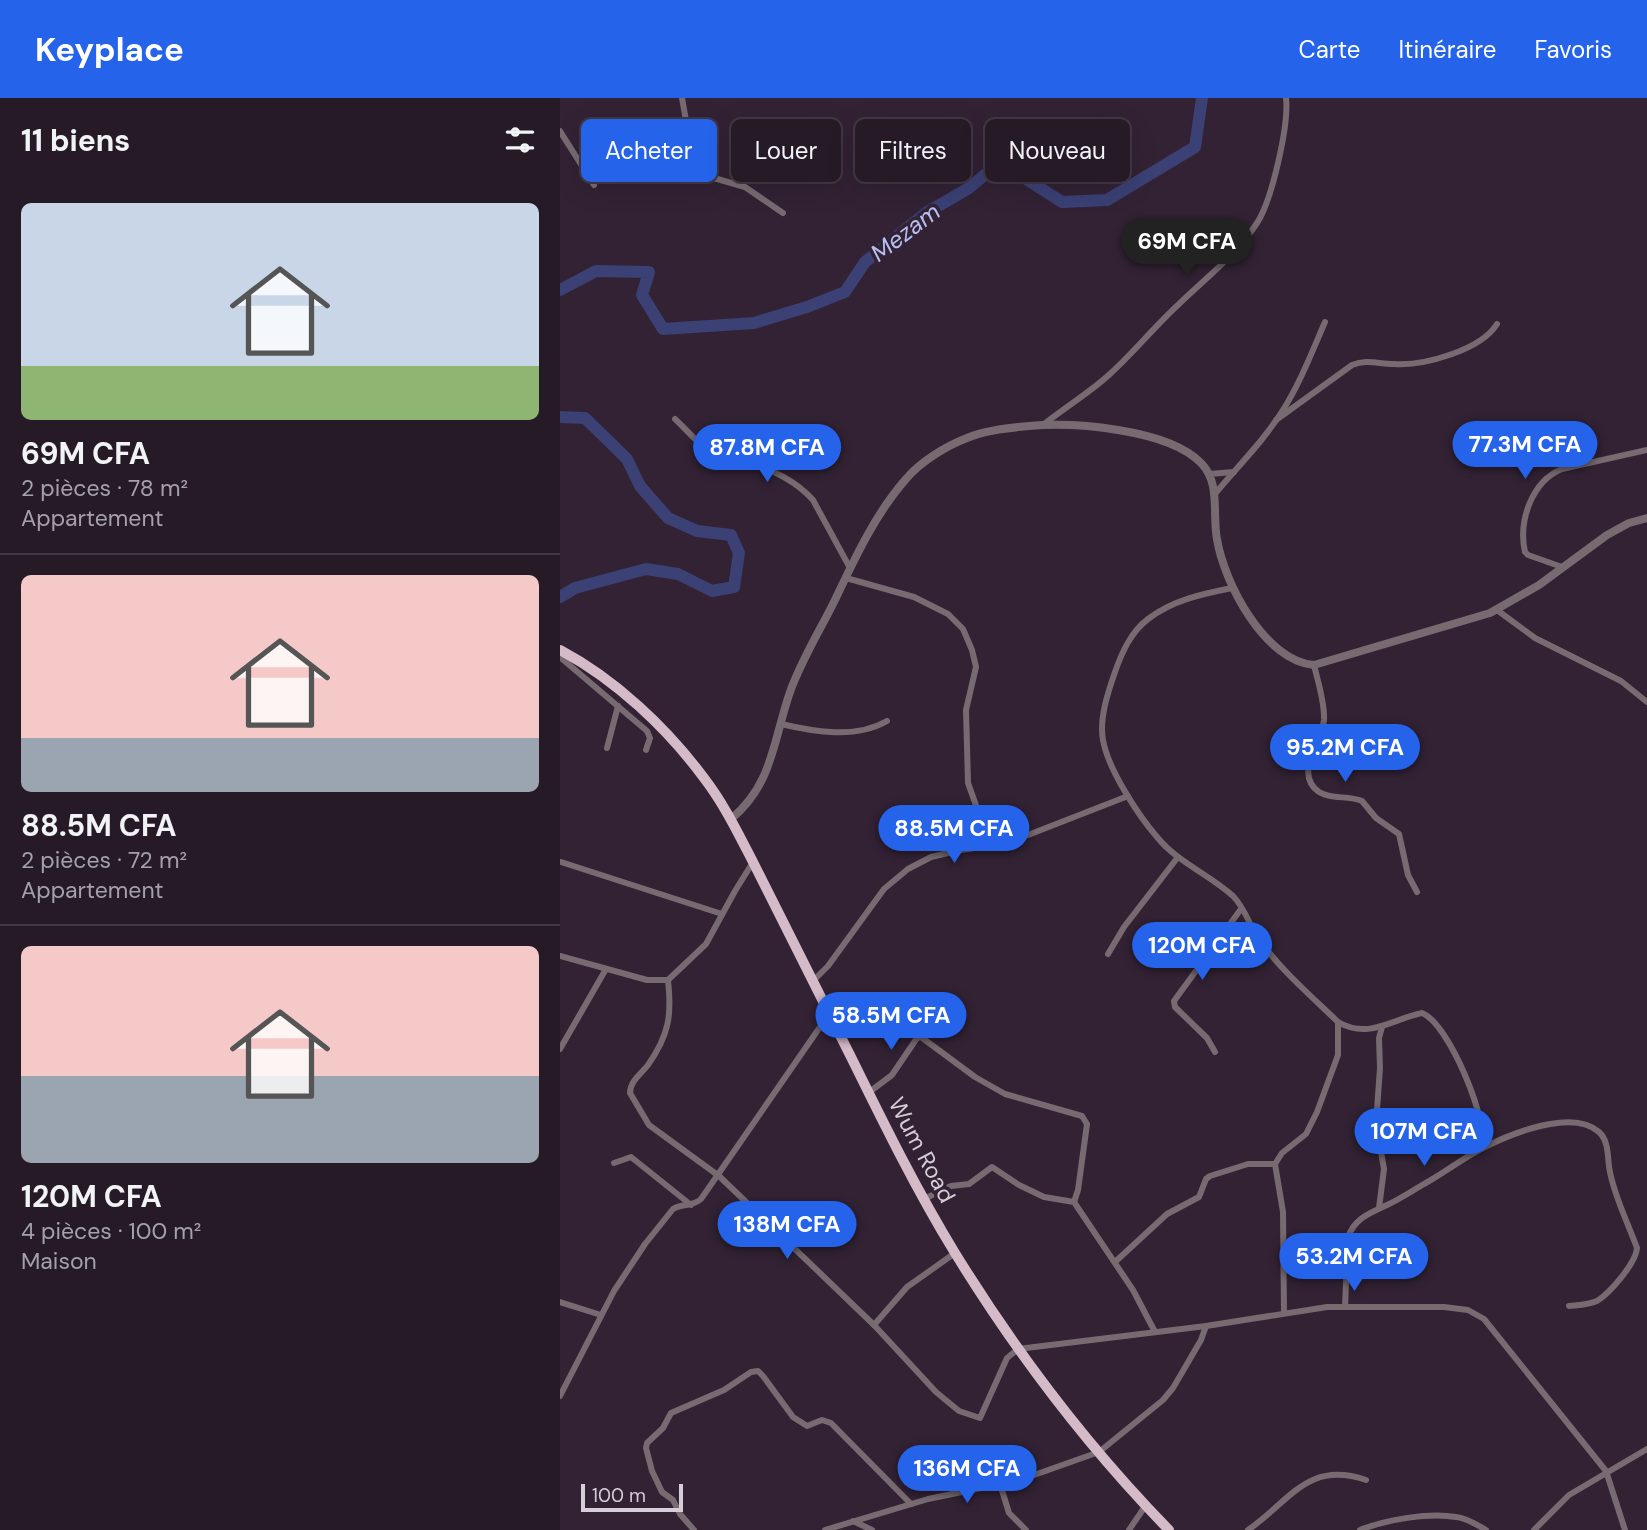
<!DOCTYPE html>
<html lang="fr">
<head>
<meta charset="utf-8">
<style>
	:root { --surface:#261a27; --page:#322733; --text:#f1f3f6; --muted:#a4a1a7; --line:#423844; --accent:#2563eb }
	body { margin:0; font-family:"DM Sans",sans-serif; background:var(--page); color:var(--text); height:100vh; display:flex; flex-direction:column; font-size:26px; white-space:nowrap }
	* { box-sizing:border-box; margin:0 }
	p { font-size:23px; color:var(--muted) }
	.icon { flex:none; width:38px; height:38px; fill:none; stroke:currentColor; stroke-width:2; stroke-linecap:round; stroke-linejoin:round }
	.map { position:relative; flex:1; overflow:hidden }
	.drawer { display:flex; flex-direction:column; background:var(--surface); width:560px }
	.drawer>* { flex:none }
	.top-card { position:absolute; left:21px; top:21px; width:665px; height:63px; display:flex; gap:14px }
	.scale { position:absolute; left:21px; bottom:18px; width:102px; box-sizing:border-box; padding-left:7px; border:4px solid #d7cdd9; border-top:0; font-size:19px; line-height:24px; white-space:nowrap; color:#d7cdd9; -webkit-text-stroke:5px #322234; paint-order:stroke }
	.price { position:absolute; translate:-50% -60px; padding:0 16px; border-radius:24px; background:var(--accent); color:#fff; font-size:23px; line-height:46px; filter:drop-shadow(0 2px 4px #0008) }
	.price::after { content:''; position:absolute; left:50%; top:42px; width:21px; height:16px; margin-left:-10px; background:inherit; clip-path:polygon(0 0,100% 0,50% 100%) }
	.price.selected { background:#222; color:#fff }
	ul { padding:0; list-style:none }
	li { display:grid; align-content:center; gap:14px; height:371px; padding:0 21px }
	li+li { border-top:2px solid var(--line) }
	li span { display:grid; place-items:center; height:217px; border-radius:10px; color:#555 }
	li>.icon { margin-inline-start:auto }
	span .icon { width:126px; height:126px; fill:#fffc; stroke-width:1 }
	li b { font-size:30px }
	h2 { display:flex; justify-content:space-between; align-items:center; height:84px; padding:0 21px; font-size:30px }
	.tag { padding:0 24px; border-radius:10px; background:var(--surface); box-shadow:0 7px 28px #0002,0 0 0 2px var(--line); font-size:24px; line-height:63px }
	.tag.selected { background:var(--accent); color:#fff }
	header { display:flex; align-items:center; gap:42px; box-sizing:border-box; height:98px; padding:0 35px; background:var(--accent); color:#fff }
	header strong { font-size:33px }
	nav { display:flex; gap:38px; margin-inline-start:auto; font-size:24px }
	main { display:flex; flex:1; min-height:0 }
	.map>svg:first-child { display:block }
</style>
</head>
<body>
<header>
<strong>Keyplace</strong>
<nav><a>Carte</a><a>Itinéraire</a><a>Favoris</a></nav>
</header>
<main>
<section class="drawer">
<h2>11 biens<svg class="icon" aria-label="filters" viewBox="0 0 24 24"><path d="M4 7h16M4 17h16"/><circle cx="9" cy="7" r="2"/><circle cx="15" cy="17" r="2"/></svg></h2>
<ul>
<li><span style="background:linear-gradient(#c9d6e8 75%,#8fb573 0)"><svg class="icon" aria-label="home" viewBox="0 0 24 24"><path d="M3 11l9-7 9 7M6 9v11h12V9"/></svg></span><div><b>69M CFA</b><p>2 pièces · 78 m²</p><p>Appartement</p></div></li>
<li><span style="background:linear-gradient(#f6c9c9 75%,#9aa5b1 0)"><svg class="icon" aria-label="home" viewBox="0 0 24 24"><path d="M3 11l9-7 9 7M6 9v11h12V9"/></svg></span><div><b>88.5M CFA</b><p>2 pièces · 72 m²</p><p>Appartement</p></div></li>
<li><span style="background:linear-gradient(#f6c9c9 60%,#9aa5b1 0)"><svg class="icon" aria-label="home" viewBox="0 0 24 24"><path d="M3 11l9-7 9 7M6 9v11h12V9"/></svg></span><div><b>120M CFA</b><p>4 pièces · 100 m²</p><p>Maison</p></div></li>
</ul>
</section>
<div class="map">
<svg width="1087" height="1432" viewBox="0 0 1087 1432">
	<rect width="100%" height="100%" fill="#322234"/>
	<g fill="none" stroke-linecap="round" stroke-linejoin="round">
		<g stroke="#3b4075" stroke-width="12">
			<polyline points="0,192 36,173 89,174 82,197 103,231 194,225 247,209 285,194 305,164 366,115 409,90 440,64 502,104 547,102 635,49 642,0"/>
			<polyline points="0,319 25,320 67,361 80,388 108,420 137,433 171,437 179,455 174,489 152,493 118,476 86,471 15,490 0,499"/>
		</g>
		<g stroke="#776b71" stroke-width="6">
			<polyline points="122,0 133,62 140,76 185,89 223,115"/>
			<polyline points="0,33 34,87"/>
			<path d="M115,321C128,333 141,350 156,357C166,361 178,362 188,364C212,371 237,384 253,402L290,470"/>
			<path d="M716,322L792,267C807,261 818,266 834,266C864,268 921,252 937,226"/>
			<path d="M483,327C505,309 531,294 551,275C575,253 595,228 619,206C646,180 677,156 697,125C712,102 729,27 726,0"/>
			<polyline points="649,376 674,374"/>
			<path d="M654,397C677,369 703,344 723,312C740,285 752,254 765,224"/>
			<path d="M1002,469L968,457L965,454C958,423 972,383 1002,371L1087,352"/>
			<polyline points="286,480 354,499 388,516 403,531 412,552 416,569 406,612 408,685 422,724 443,744"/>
			<path d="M672,490C642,496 613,502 588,521C571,534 562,554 555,574C548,594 539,621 543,642C548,671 578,717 597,739C618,765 649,776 673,798C685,810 690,829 700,843C722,873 751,898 778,924C809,942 832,921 862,915C888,924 931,1026 921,1051"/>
			<polyline points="937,512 975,540 1061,583 1087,604"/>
			<polyline points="0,559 87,633 90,640 86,652"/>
			<path d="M754,567C758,584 765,605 764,622C762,643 733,676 759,694C772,702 788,697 802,703L816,720L839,736L848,777L857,794"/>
			<path d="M221,626C255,634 296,641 327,623"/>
			<polyline points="47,650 58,608"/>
			<polyline points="1,764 162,816"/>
			<polyline points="548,856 564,829 618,759"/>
			<polyline points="0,858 87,882 108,882 146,846 175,793 193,764"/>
			<path d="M108,882C112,917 109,937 88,967C81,976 70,983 70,995L89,1027L159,1078L314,1227L376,1294L399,1313L420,1320L447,1260L458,1251L646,1228L767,1209H884L908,1212L924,1221L1046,1373L1065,1432"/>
			<polyline points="252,884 268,868 324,791 348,771 371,759 401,752 435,747 468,737 568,698"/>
			<polyline points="0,951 46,871"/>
			<polyline points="655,954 647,940 615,909 614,903 681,811"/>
			<polyline points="308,995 332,977 357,940 361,939 415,979 445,996 522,1018 527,1026 518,1092 514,1104"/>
			<polyline points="54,1065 71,1059 131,1107"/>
			<polyline points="364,1101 391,1088 409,1086 432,1069 459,1087 484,1099 514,1104 573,1192 595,1234"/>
			<polyline points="819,1110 824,1071 816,1026 820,970 819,940 822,929"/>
			<polyline points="555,1164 607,1116 639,1099 646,1081 650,1078 688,1066 715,1066"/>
			<polyline points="0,1204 41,1217"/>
			<path d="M785,1209L788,1139C795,1120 810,1115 827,1107C840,1101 852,1093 864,1086C884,1075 903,1060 923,1050C950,1036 1013,1010 1039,1034C1050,1044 1047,1062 1050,1074C1055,1100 1068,1125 1077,1150C1076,1165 1050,1195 1037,1203C1028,1207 1018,1207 1009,1208"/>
			<polyline points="724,1215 723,1114 715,1066 722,1055 746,1036 757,1014 778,957 778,924"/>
			<polyline points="314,1227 347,1189 395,1155"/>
			<path d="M0,1298L54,1193L85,1146L113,1111C122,1105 133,1109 141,1101L269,916"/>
			<polyline points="440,1386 449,1415 466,1432"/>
			<polyline points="293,1423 312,1432"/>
			<polyline points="134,1432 120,1416 113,1402 102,1394 92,1373 86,1350 87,1345 103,1330 111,1315 164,1292 191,1274 198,1273 203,1278 233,1319 247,1328 262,1322 271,1325 351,1406"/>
			<polyline points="265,1432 368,1401 460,1382 539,1354 603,1302 613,1290 641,1242 646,1228"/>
			<polyline points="569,1432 586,1407"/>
			<path d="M688,1432C730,1403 748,1362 806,1382"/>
			<path d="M800,1432C825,1422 869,1414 896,1419C907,1420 917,1427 926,1432"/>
			<polyline points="974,1432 1009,1397 1087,1351"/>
		</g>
		<path stroke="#776b71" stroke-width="8" d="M171,721C213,686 213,643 230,594C241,563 259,534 274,504C294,462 315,416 346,381C360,364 386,348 407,340C426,332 449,330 469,328C514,324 608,331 641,365C661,385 652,416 657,441C664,485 705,563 754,567L930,515L979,487L1047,437L1069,425L1087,420"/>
		<path stroke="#d5bac8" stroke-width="10" d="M0,552C55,581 107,630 144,680C164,706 178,735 193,764C226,831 260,897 293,963C325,1028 357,1093 395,1155C456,1254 528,1349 609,1432"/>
	</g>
	<g text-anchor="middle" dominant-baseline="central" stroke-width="7" stroke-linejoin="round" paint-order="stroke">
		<g font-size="23" fill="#d7cdd9" stroke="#322234">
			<text transform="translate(362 1052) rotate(62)">Wum Road</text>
		</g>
		<g font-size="24" font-style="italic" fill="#b7c0f2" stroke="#322234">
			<text transform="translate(345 134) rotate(-37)">Mezam</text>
		</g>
	</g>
</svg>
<div class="scale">100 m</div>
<b class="price selected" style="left:627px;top:180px">69M CFA</b>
<b class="price" style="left:965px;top:383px">77.3M CFA</b>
<b class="price" style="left:207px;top:386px">87.8M CFA</b>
<b class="price" style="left:785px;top:686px">95.2M CFA</b>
<b class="price" style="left:394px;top:767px">88.5M CFA</b>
<b class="price" style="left:642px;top:884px">120M CFA</b>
<b class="price" style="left:331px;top:954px">58.5M CFA</b>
<b class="price" style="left:864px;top:1070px">107M CFA</b>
<b class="price" style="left:227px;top:1163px">138M CFA</b>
<b class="price" style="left:794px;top:1195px">53.2M CFA</b>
<b class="price" style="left:407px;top:1407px">136M CFA</b>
<div class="top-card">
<a class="tag selected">Acheter</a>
<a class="tag">Louer</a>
<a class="tag">Filtres</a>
<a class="tag">Nouveau</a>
</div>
</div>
</main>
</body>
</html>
